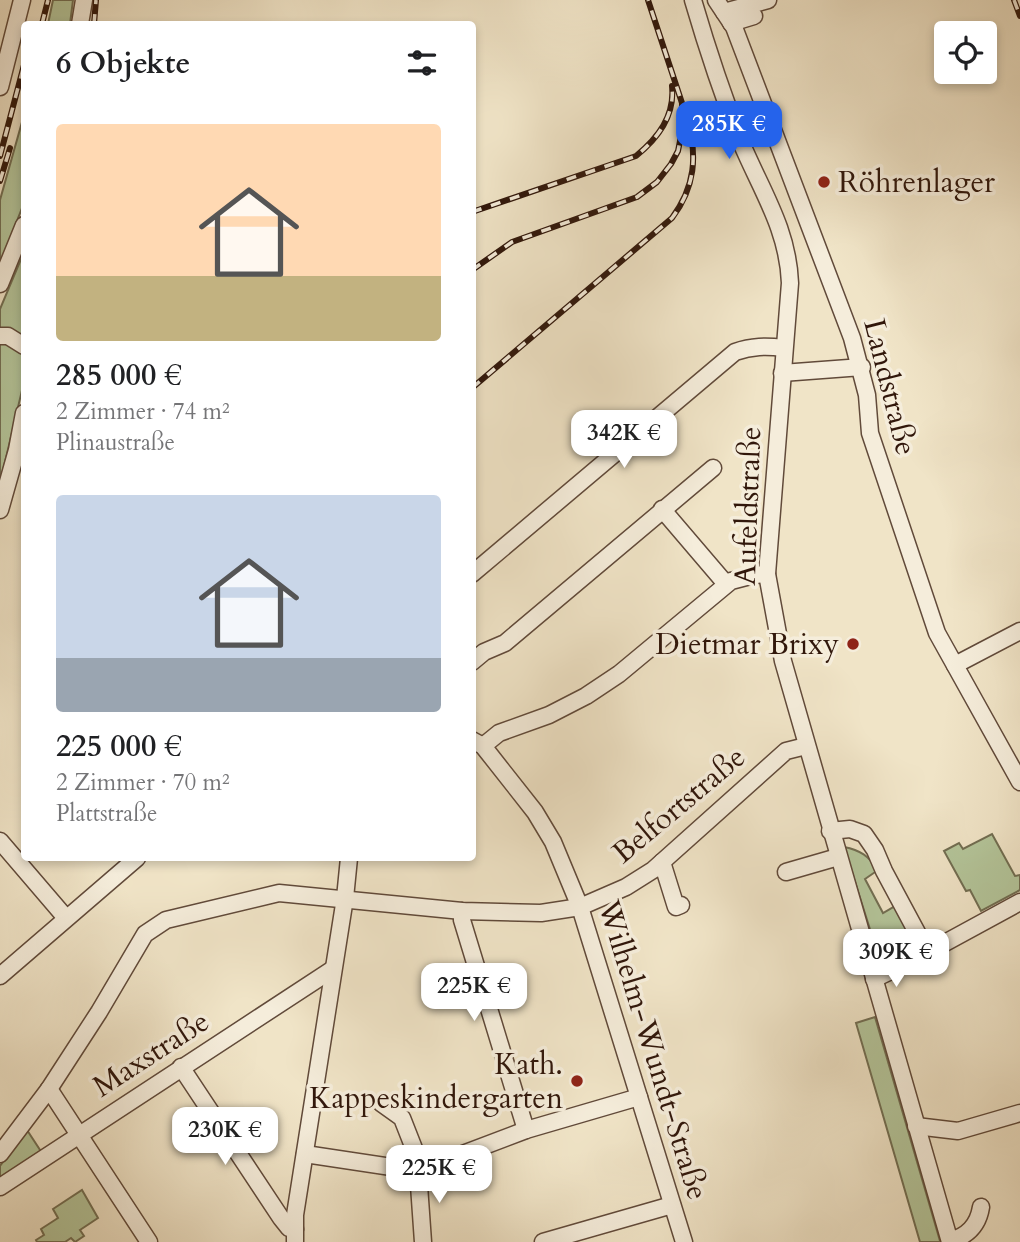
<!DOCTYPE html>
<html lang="de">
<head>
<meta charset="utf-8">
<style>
	:root { --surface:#fff; --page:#f6f6f6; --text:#202124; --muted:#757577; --accent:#2563eb }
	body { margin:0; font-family:Cardo,serif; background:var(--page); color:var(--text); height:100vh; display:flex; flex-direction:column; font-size:26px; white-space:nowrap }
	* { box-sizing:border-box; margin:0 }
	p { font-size:23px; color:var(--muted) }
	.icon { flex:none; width:38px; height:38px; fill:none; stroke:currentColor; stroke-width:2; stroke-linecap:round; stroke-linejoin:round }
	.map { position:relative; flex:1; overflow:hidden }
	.side { position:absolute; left:21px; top:21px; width:455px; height:840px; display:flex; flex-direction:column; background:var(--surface); border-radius:7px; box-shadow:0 4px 10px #0003 }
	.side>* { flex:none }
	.tools { position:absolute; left:934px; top:21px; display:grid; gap:14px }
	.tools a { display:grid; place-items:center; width:63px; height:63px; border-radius:7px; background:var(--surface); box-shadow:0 4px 10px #0003; font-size:35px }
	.price { position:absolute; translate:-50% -60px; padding:0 16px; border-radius:14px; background:#fff; color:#222; font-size:23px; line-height:46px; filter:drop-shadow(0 2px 4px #0008) }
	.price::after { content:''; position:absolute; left:50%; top:42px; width:21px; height:16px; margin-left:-10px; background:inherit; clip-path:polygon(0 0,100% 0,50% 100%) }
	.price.active { background:var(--accent); color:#fff }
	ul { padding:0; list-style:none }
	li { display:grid; align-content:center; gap:14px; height:371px; padding:0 35px }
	li span { display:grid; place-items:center; height:217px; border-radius:7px; color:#555 }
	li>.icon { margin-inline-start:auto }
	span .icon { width:126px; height:126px; fill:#fffc; stroke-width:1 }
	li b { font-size:30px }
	h2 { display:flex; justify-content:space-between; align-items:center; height:84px; padding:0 35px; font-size:30px }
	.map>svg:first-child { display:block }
</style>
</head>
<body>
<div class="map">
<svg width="1020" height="1242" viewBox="0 0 1020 1242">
	<rect width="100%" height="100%" fill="#f0e4c7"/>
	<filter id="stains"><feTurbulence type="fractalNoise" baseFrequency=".00286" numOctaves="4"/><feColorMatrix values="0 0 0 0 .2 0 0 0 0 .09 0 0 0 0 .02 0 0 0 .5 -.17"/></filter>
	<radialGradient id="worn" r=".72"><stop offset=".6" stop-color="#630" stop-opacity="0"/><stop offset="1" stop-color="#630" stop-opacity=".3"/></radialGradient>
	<g fill="#b4c59a" stroke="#726e52" stroke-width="2">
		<polygon points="53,0 73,0 70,24 48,24"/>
		<polygon points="24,115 24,203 0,264 0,200"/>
		<polygon points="24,252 24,339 0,331 0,309"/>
		<polygon points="0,343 14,346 24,354 24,382 0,483"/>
		<polygon points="992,834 1015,876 1020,875 1020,890 981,911 970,890 966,891 944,851 959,843 963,849"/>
		<path d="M844,847C860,850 869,856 878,870L865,879L883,913L897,905L915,939L880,961Z"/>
		<polygon points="875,1017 940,1241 940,1242 920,1242 856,1023"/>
		<polygon points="27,1130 42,1153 0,1181 0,1166"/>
		<polygon points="82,1190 98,1218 80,1230 84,1236 75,1242 71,1238 65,1242 37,1242 36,1240 44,1235 41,1229 58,1218 53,1209"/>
	</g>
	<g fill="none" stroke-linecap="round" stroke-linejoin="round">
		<g stroke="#614a3a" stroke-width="19">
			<g id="minor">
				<path d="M693,0C707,48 723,96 741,142C761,190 788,229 790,283L767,574L783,661L950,1242"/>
				<polyline points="716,0 734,27 852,338 867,395 870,433 937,633 1020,782"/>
				<polyline points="724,12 768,0"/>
				<polyline points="731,23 754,16"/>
				<polyline points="80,24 84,0"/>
				<polyline points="0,87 22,0"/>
				<polyline points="0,284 24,225"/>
				<polyline points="0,336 8,336 24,346"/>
				<polyline points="782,373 862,367"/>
				<polyline points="662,509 726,584"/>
				<polyline points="0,510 17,450 24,413"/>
				<path d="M472,574L735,352C752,346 766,346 784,348"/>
				<polyline points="472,662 484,652 505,643 713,468"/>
				<polyline points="955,665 1020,631"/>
				<polyline points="472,740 483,746 535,812 553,842 580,907 684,1242"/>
				<polyline points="483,746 499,733 549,715 586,696 619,674 731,581 754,575 767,574"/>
				<polyline points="830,831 850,829 864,834 875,850 884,871 928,953"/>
				<polyline points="0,841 66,918"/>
				<polyline points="662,862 676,907 681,905"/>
				<polyline points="786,872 838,857"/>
				<polyline points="462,911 462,920 526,1130"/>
				<polyline points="0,976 137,858"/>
				<polyline points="874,979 908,963 1020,902"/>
				<polyline points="181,1067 281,1218 289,1228 295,1229"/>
				<polyline points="49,1089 149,1242"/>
				<polyline points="381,1103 402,1118 422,1169"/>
				<polyline points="916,1126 958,1131 1020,1113"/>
				<polyline points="0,1154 49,1089 99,1012 145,934 166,920 279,893 462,911 541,913 580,907 626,887 653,870 786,751 806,746"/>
				<polyline points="305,1154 418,1171 526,1130 639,1097"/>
				<polyline points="418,1171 423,1242"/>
				<polyline points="0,1187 333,969"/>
				<path d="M950,1241C967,1236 978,1226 981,1207"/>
				<polyline points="295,1242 295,1215 345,898 349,858"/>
				<polyline points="543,1242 672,1205"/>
			</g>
		</g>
		<use href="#minor" stroke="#f5eddb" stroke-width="16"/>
		<g stroke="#31170b" stroke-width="6">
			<g id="rail">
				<polyline points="1014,0 1020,16"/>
				<polyline points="42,24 48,0"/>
				<polyline points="94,24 96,0"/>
				<polyline points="0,156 24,65"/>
				<polyline points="0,181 10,148"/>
				<path d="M472,212L636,156C658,138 675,116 672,86"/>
				<polyline points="472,270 512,242 637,197 657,182 671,164 678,151 682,131 682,103 648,0"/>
				<path d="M472,388L672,218C695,187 698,156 687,119"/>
			</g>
		</g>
		<use href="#rail" stroke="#f5eddb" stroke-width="3.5" stroke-dasharray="10" stroke-linecap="butt"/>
	</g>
	<g fill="#8f2418" stroke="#f5eddb" stroke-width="2.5">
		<circle cx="824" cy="182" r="7"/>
		<circle cx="853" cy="644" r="7"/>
		<circle cx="577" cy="1081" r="7"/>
	</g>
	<g text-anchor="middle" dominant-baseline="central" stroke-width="7" stroke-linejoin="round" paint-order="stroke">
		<g font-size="30" fill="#31170b" stroke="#f5eddb" text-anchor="end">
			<text x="838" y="182" text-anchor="start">Röhrenlager</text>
			<text x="839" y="644">Dietmar Brixy</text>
			<text x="563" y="1064">Kath.<tspan x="563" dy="34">Kappeskindergarten</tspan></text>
		</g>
		<g font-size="30" fill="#31170b" stroke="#f5eddb">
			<text transform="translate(890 387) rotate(76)">Landstraße</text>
			<text transform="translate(748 506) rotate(-88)">Aufeldstraße</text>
			<text transform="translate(679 805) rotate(-40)">Belfortstraße</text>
			<text transform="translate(653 1050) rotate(73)">Wilhelm-Wundt-Straße</text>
			<text transform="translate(151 1054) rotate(-33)">Maxstraße</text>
		</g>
	</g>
	<rect width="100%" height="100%" filter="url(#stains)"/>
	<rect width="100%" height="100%" fill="url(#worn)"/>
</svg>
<div class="tools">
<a><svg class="icon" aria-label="locate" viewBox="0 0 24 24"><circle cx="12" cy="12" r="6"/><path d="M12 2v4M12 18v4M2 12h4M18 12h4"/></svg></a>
</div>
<b class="price active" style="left:729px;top:161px">285K €</b>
<b class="price" style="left:624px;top:470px">342K €</b>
<b class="price" style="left:896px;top:989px">309K €</b>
<b class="price" style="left:474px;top:1023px">225K €</b>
<b class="price" style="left:225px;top:1167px">230K €</b>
<b class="price" style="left:439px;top:1205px">225K €</b>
<section class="side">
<h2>6 Objekte<svg class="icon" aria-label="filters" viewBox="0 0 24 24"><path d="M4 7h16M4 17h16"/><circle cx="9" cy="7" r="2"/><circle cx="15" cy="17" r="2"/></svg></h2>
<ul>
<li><span style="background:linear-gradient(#ffd9b3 70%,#c2b280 0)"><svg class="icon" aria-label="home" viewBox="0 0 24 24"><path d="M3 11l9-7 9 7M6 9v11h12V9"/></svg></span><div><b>285 000 €</b><p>2 Zimmer · 74 m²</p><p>Plinaustraße</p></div></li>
<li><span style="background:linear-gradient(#c9d6e8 75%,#9aa5b1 0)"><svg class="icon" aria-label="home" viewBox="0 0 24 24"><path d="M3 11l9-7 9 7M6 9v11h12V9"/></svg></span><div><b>225 000 €</b><p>2 Zimmer · 70 m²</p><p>Plattstraße</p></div></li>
</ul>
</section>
</div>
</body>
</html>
